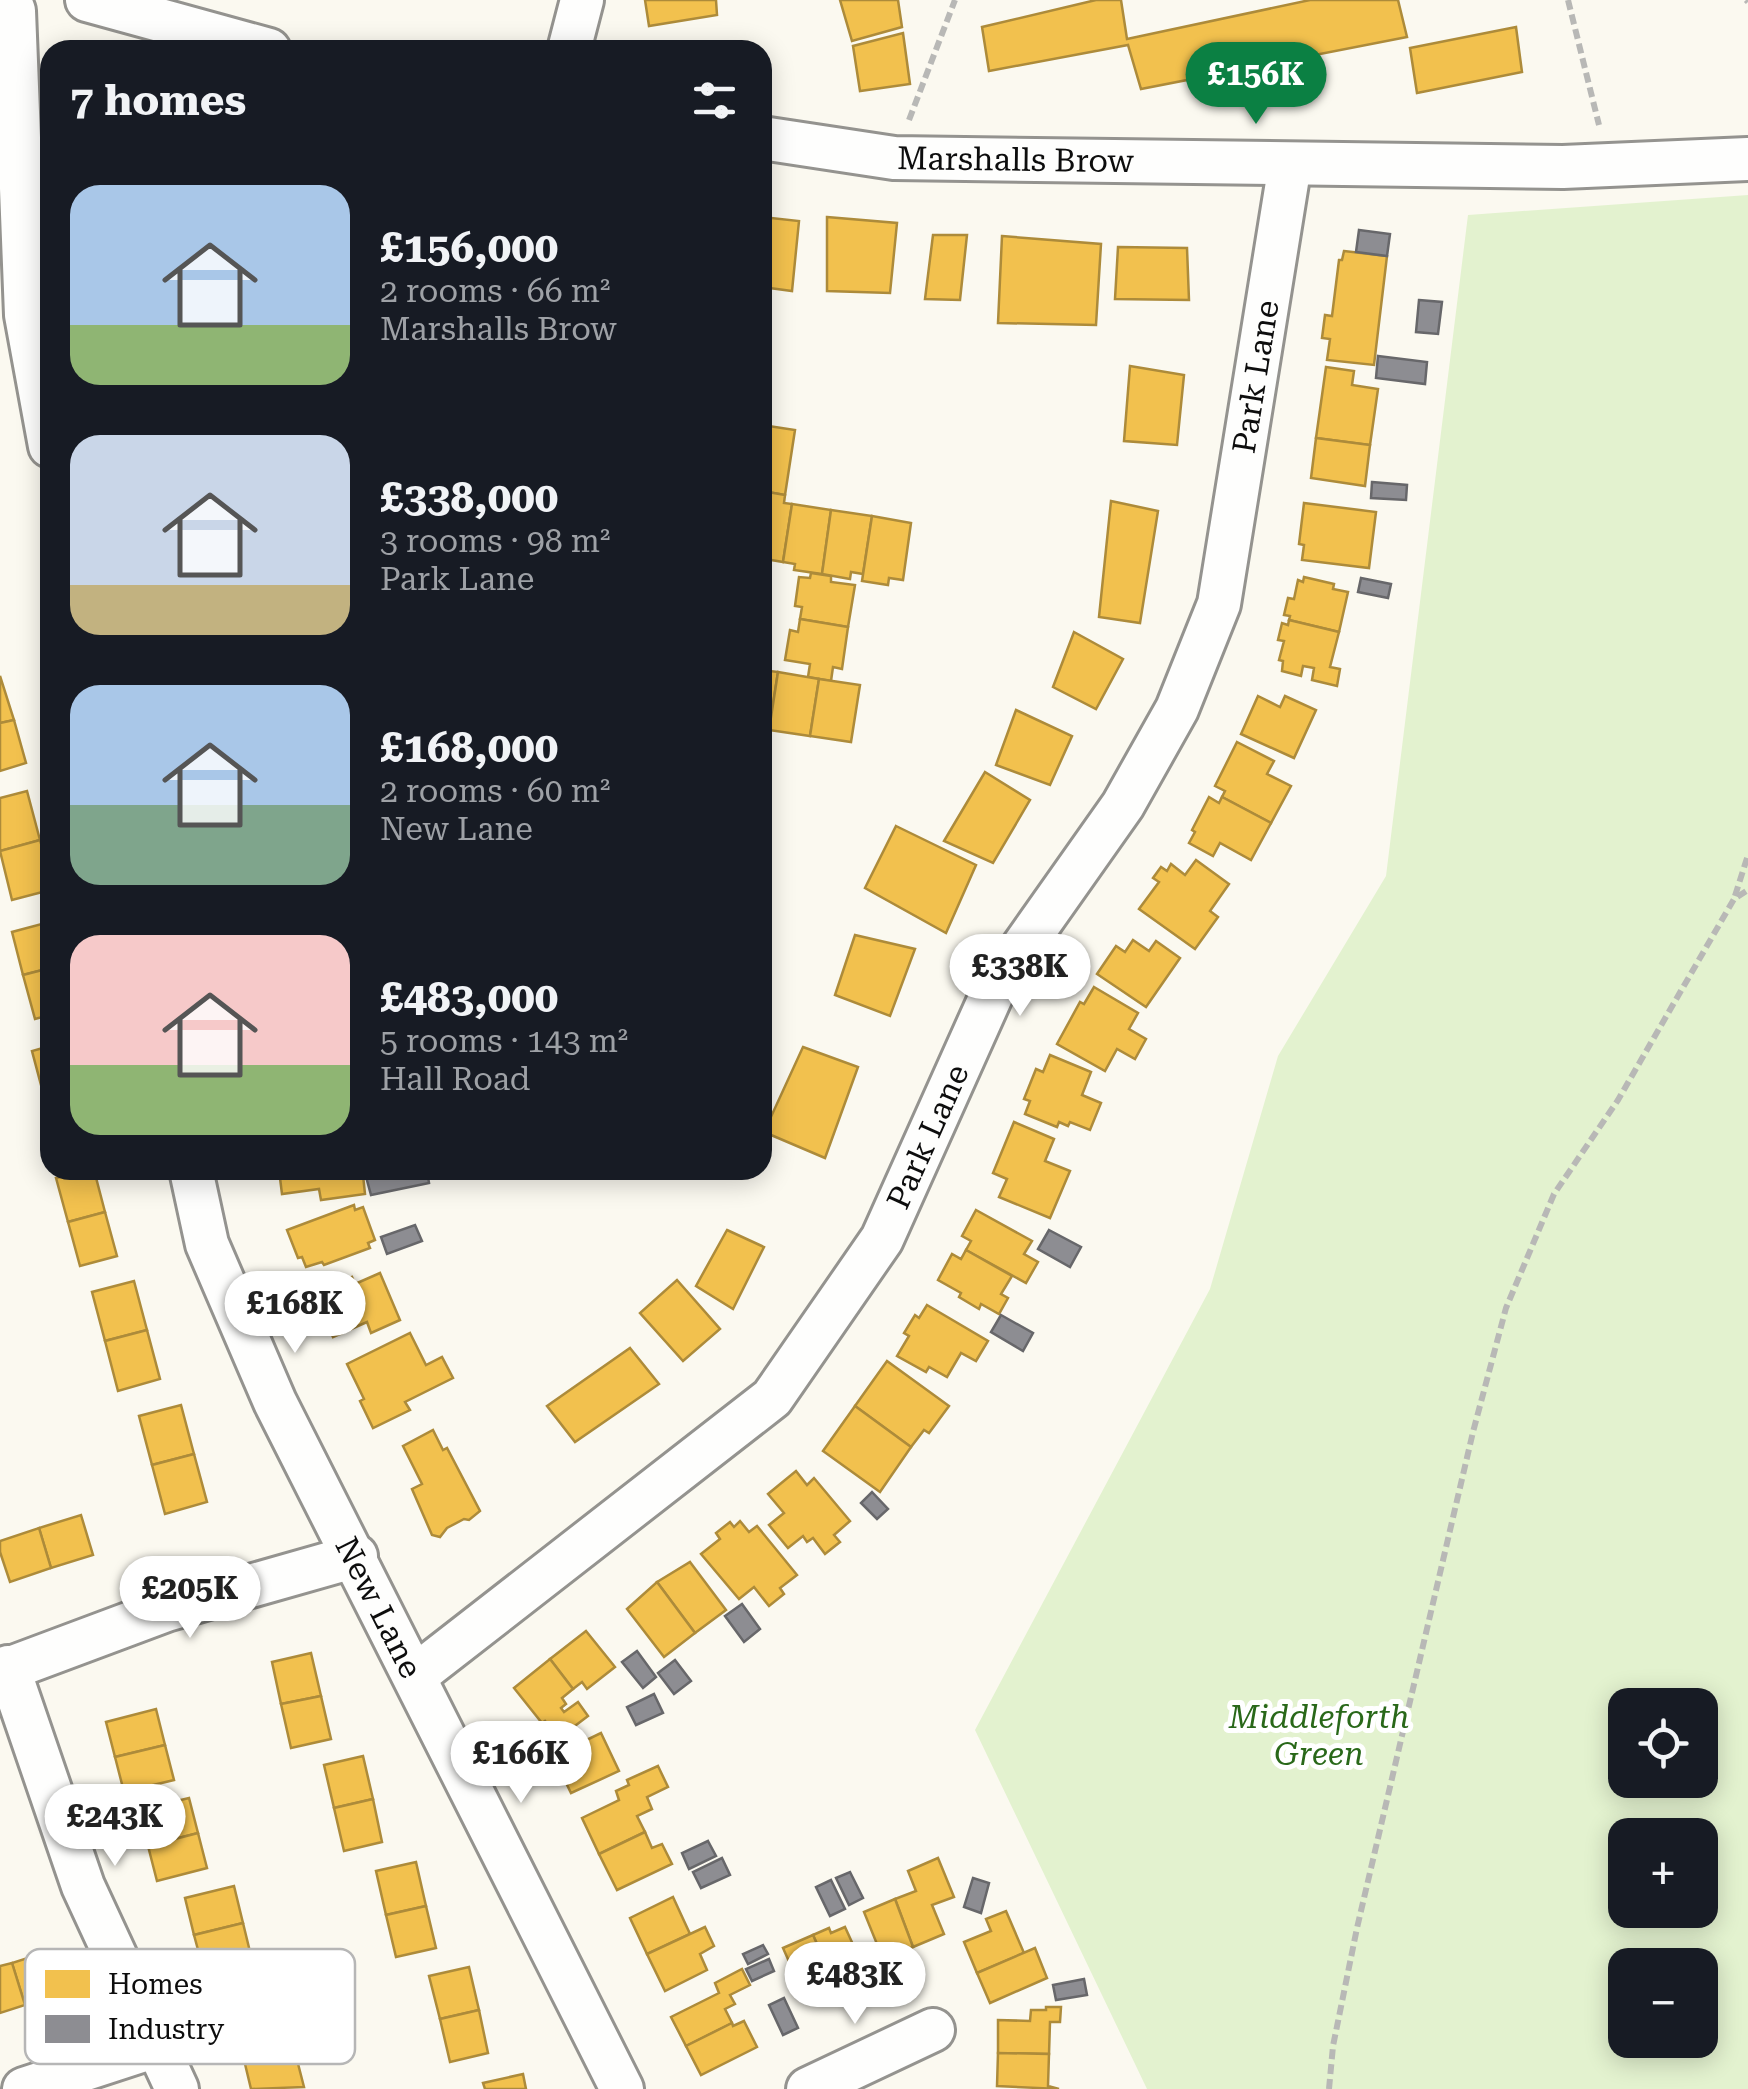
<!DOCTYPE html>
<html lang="en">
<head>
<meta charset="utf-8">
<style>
	:root { --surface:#171b24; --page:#20242c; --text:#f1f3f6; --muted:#9ea1a6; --accent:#0b8043 }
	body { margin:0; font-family:"Roboto Serif",serif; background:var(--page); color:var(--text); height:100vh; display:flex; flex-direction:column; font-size:38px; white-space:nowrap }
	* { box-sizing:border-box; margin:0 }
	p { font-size:32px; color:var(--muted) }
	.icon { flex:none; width:55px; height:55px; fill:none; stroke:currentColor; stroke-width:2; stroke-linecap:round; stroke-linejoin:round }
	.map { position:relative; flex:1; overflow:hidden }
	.details { position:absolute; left:40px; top:40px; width:732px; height:1140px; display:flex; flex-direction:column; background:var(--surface); border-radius:30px; box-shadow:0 5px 25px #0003 }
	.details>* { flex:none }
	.tools { position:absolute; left:1608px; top:1688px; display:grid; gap:20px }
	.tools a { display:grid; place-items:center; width:110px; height:110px; border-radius:20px; background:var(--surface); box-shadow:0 5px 25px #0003; font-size:50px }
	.price { position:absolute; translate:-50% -85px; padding:0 22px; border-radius:35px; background:#fff; color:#222; font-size:32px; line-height:65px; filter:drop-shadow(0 2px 5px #0008) }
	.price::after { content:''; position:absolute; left:50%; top:60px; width:30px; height:22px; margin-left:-15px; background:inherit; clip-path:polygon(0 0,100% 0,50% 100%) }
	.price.on { background:var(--accent); color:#fff }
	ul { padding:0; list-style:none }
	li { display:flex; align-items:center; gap:30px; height:250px; padding:0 30px }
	li span { display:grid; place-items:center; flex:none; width:280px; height:200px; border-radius:30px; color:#555 }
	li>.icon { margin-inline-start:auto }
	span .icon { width:120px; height:120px; fill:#fffc; stroke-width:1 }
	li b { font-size:42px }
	h2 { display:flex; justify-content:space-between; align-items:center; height:120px; padding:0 30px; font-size:42px }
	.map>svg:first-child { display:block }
</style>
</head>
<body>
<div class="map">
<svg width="1748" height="2089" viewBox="0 0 1748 2089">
	<rect width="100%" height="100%" fill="#fbf9f0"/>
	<path fill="#e3f2cf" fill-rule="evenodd" d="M1748,195V2089H1147L975,1730L1210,1289L1278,1056L1386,876L1468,215ZM1625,1705H1700V1780H1625ZM1625,1835H1700V1910H1625ZM1625,1965H1700V2040H1625Z"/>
	<g fill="#f2c14e" stroke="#ad8b3a" stroke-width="2.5">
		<polygon points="645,0 716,0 717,15 649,26"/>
		<polygon points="840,0 898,0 902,27 852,41"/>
		<polygon points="1096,0 1121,0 1127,39 1310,0 1398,0 1407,37 1141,89 1128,45 989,71 982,27"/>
		<polygon points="1516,27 1522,72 1417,93 1410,48"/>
		<polygon points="903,33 910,84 860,91 853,46"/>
		<polygon points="762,217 799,221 792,291 762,287"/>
		<polygon points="827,217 897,223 890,293 827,291"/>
		<polygon points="933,235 967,235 960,300 925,299"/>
		<polygon points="1002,236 1101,244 1096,325 998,323"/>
		<polygon points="1118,247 1187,248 1189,300 1115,299"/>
		<polygon points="1344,251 1387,256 1374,365 1327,360 1330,339 1322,338 1325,315 1332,316 1339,260 1342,260"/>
		<polygon points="1130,366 1184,375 1177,445 1124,441"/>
		<polygon points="1326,367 1354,371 1352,385 1378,389 1370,445 1316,438"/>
		<polygon points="762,425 795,430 785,495 762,491"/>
		<polygon points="1316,438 1370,445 1365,486 1311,478"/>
		<polygon points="762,491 785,495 784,503 792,504 783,562 771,560 770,566 762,564"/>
		<polygon points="1111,501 1158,511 1140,623 1099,617"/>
		<polygon points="1304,503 1376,512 1369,568 1302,560 1304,545 1299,544"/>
		<polygon points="792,504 831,510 822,574 794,570 795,564 783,562"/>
		<polygon points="831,510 872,516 863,574 851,572 850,579 822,574"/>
		<polygon points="872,516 911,523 903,580 889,578 888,585 862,581"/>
		<polygon points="811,573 831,576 831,582 855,585 848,627 800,619 802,607 795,606 799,577 810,578"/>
		<polygon points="1304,577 1334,584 1333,589 1348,592 1339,632 1289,620 1290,616 1284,615 1288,598 1294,599 1298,580 1303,582"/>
		<polygon points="800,619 848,627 842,669 833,667 831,681 808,677 810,664 785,660 790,630 798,632"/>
		<polygon points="1289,620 1339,632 1330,667 1340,669 1337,686 1312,680 1314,668 1303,666 1301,676 1282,671 1283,661 1279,660 1284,641 1278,640 1282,623 1288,625"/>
		<polygon points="1074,632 1123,659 1096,709 1053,687"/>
		<polygon points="762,670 778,672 769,730 762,729"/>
		<polygon points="778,672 819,679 810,736 769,730"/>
		<polygon points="0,676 14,720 0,723"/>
		<polygon points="819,679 860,685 851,742 810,736"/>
		<polygon points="1258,696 1280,707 1285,696 1316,710 1294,758 1241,734"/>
		<polygon points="1016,710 1072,736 1050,785 996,765"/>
		<polygon points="14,720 26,763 0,771 0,723"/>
		<polygon points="1237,742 1274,761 1267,774 1291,786 1271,823 1222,797 1225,791 1215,786"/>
		<polygon points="985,772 1030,800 993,863 944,841"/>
		<polygon points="27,791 40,840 0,851 0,798"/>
		<polygon points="1209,797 1219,803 1222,797 1271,823 1251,860 1220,843 1213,856 1189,843 1195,832 1192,830"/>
		<polygon points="896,826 976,865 946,933 865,888"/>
		<polygon points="40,840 50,876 50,890 12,900 0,851"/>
		<polygon points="1196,860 1229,884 1210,911 1218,917 1195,949 1139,909 1159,882 1153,878 1161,867 1167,871 1171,864 1185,875"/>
		<polygon points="49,922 50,968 23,975 12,932"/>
		<polygon points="855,935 915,949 890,1016 835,995"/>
		<polygon points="1133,940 1149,951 1156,941 1180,958 1146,1007 1097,974 1116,946 1125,952"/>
		<polygon points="50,968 50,1015 35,1019 23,975"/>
		<polygon points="1094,987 1138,1013 1129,1029 1146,1039 1135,1059 1117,1049 1105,1071 1057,1044 1080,1002 1084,1004"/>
		<polygon points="50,1046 50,1099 45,1100 32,1051"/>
		<polygon points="803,1047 858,1067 825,1158 764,1132"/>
		<polygon points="1050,1055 1091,1072 1082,1095 1101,1103 1090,1130 1070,1122 1068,1126 1059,1122 1057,1127 1025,1114 1030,1101 1024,1099 1036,1069 1043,1072"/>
		<polygon points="1014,1122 1054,1139 1045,1161 1070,1171 1050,1218 999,1197 1007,1179 993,1173"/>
		<polygon points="88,1170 94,1170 105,1212 68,1222 56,1178"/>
		<polygon points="279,1170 355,1170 356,1176 363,1175 365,1194 321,1200 319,1189 282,1194"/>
		<polygon points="354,1205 355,1210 363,1207 375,1240 368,1243 370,1248 324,1265 322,1262 306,1267 302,1257 298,1258 287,1230"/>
		<polygon points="976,1210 1032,1241 1024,1254 1038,1262 1026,1283 966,1250 971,1241 962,1236"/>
		<polygon points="105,1212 117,1256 80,1266 68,1222"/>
		<polygon points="727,1230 764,1247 733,1309 696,1286"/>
		<polygon points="966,1250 1012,1276 1001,1294 1008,1298 999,1314 981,1304 979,1309 959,1297 961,1293 938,1280 952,1254 961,1259"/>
		<polygon points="380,1273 400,1320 371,1333 367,1322 333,1337 321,1309 332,1304 325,1289 352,1277 355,1284"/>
		<polygon points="677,1280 720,1329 683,1361 640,1313"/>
		<polygon points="134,1281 147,1330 105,1341 92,1292"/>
		<polygon points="927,1305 988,1341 976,1361 961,1353 947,1377 929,1367 926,1372 897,1356 909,1336 904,1333 915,1315 919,1318"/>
		<polygon points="147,1330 160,1379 118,1391 105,1341"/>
		<polygon points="410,1333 426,1365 442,1357 453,1378 405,1402 410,1410 373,1428 360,1401 364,1399 347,1364"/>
		<polygon points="630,1348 659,1384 575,1442 547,1406"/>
		<polygon points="887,1361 949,1406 929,1433 924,1430 911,1447 855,1406"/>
		<polygon points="181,1405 194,1454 152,1465 139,1416"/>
		<polygon points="855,1406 911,1447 880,1492 823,1451"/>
		<polygon points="433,1430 443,1450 447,1448 480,1511 469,1520 464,1519 447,1528 440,1537 432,1535 412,1489 422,1484 403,1446"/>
		<polygon points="194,1454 207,1502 165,1514 152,1465"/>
		<polygon points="796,1471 807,1485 814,1478 850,1521 834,1535 840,1542 825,1554 813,1538 807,1542 803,1536 788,1548 769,1525 784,1513 768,1494"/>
		<polygon points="81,1515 93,1555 51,1568 39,1528"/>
		<polygon points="740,1521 749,1532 757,1526 797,1575 780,1588 784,1594 769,1606 754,1587 739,1599 701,1554 720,1539 716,1533 730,1522 734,1527"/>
		<polygon points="39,1528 51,1568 10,1582 0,1552 0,1541"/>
		<polygon points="690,1562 726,1610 695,1633 657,1582"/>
		<polygon points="657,1582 695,1633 664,1657 627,1609"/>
		<polygon points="586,1631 615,1667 587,1689 582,1682 573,1689 550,1659"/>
		<polygon points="311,1653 321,1696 281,1704 272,1662"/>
		<polygon points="550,1659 573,1689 562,1698 566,1704 561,1708 564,1712 578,1702 588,1716 559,1738 545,1721 542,1723 514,1688"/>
		<polygon points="321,1696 331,1739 291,1748 281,1704"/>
		<polygon points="156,1709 165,1745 115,1757 106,1722"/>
		<polygon points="601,1733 619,1771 571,1793 553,1756"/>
		<polygon points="165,1745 174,1780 124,1792 115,1757"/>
		<polygon points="363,1756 373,1799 334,1808 324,1765"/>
		<polygon points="658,1766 668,1787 647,1797 652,1809 637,1816 645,1832 599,1854 582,1818 619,1800 616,1791 629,1785 627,1780"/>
		<polygon points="189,1798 198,1833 148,1846 139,1810"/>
		<polygon points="373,1799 382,1842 344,1851 334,1808"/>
		<polygon points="645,1832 652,1848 662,1844 672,1864 617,1890 599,1854"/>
		<polygon points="198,1833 207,1868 157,1881 148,1846"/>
		<polygon points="938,1858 954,1897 932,1905 944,1934 913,1947 895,1899 916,1891 908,1871"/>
		<polygon points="416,1862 426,1906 386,1915 376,1871"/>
		<polygon points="234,1886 243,1923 194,1935 185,1898"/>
		<polygon points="673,1897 690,1934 647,1954 630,1918"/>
		<polygon points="895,1899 913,1947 883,1959 864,1912"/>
		<polygon points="426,1906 436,1948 396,1957 386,1915"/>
		<polygon points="1006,1911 1024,1953 977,1973 964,1942 991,1931 986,1919"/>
		<polygon points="243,1923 252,1960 204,1972 194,1935"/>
		<polygon points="705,1927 714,1946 700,1954 707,1970 665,1991 647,1954"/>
		<polygon points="845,1927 866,1973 836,1987 813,1935 829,1928 831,1933"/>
		<polygon points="813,1935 836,1987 806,2000 783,1948"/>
		<polygon points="1035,1948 1047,1978 990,2003 977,1973"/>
		<polygon points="43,1953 57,1995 25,2005 12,1963"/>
		<polygon points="12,1963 25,2005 0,2013 0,1966"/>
		<polygon points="469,1967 479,2010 440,2019 429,1976"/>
		<polygon points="742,1969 750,1985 730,1995 735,2004 725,2009 732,2023 686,2046 671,2017 719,1993 715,1983"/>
		<polygon points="1046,2007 1061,2007 1060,2022 1050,2022 1049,2054 998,2053 998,2020 1030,2021 1031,2010 1046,2010"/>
		<polygon points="479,2010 488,2053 450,2062 440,2019"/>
		<polygon points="744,2021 757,2047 701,2075 686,2046 732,2023 733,2026"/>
		<polygon points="295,2052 304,2087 251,2089 245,2064"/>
		<polygon points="998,2053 1049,2054 1048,2086 1059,2089 997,2086"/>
		<polygon points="523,2074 526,2089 485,2089 483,2083"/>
	</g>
	<g fill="#8d8d92" stroke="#67676a" stroke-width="2.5">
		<polygon points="1359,230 1390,234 1387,256 1356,252"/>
		<polygon points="1419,300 1442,302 1438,334 1416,332"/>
		<polygon points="1378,356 1427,362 1425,384 1376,378"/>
		<polygon points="1372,482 1407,485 1406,500 1371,498"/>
		<polygon points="1361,578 1391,584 1388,598 1358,592"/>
		<polygon points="377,1170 427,1170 429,1183 371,1195 365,1173"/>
		<polygon points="415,1225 422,1241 387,1254 381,1237"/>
		<polygon points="1049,1230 1081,1247 1070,1267 1038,1249"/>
		<polygon points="1001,1315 1033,1333 1023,1351 991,1332"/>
		<polygon points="872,1492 888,1509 877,1519 861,1503"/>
		<polygon points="742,1604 760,1629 744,1642 725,1616"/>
		<polygon points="637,1651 656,1677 643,1688 622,1662"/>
		<polygon points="675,1660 691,1681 674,1694 658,1673"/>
		<polygon points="654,1694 663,1713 636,1725 627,1707"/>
		<polygon points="708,1841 716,1856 689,1869 682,1853"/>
		<polygon points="722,1858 730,1875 701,1888 693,1872"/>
		<polygon points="850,1872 863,1898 849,1905 836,1878"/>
		<polygon points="973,1878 989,1883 981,1913 964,1907"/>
		<polygon points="831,1880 845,1909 830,1916 816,1887"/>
		<polygon points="763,1945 768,1954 748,1964 743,1954"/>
		<polygon points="769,1959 774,1971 752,1981 746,1969"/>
		<polygon points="1084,1979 1087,1995 1056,2000 1053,1985"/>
		<polygon points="784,1998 798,2028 783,2035 769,2005"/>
	</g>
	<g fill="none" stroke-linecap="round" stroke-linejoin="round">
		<g stroke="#94938f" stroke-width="48">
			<g id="minor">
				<polyline points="10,0 14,11 26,315 50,446"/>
				<polyline points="87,0 269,50"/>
				<polyline points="569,50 582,0"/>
				<path id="s1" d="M762,138L894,158L1563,167L1748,159"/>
				<path id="s2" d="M191,1170L207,1244L275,1402L622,2089"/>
				<polyline points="8,1667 83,1886 177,2089"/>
				<polyline points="0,1672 166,1610 356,1556"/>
				<path id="s3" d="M415,1676L772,1398L882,1239L996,985L1123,805L1177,709L1219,604L1290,164"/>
				<polyline points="24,2089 156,2046"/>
				<polyline points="808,2089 933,2030"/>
			</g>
		</g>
		<g stroke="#b8b8b6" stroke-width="6" stroke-dasharray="10 5" stroke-linecap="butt">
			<polyline points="1568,0 1599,125"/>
			<polyline points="1746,0 1748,2"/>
			<polyline points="909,120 955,0"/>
			<polyline points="1735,896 1748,855"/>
			<polyline points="1329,2089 1333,2046 1357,1928 1473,1432 1506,1308 1554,1194 1618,1100 1734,899 1748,890"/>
		</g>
		<use href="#minor" stroke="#fefefd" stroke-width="42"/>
	</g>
	<g text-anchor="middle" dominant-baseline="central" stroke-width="10" stroke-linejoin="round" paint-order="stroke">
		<g font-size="32" fill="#0d0d0d" stroke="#fff">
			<text stroke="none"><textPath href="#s1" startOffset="255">Marshalls Brow</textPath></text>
			<text stroke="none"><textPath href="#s3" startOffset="1598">Park Lane</textPath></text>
			<text stroke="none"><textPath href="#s3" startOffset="758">Park Lane</textPath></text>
			<text stroke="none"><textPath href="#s2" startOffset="478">New Lane</textPath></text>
		</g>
		<g font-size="32" font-style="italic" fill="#296819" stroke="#fff">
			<text x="1319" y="1717">Middleforth<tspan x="1319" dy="37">Green</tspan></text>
		</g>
	</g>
	<rect x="25" y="1949" width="330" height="115" rx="15" fill="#fff" stroke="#b6b6b6" stroke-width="2.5"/>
	<rect x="45" y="1970" width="45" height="28" fill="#f2c14e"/>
	<rect x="45" y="2015" width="45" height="28" fill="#8d8d92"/>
	<g font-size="28" fill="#0d0d0d">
		<text x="108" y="1994">Homes</text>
		<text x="108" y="2039">Industry</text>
	</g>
</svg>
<div class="tools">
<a><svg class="icon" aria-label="locate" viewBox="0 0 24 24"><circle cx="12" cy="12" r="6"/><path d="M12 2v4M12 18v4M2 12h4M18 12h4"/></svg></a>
<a>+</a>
<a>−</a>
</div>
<b class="price on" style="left:1256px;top:127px">£156K</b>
<b class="price" style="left:1020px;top:1019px">£338K</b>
<b class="price" style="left:295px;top:1356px">£168K</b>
<b class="price" style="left:190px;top:1641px">£205K</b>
<b class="price" style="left:521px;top:1806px">£166K</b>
<b class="price" style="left:115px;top:1869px">£243K</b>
<b class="price" style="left:855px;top:2027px">£483K</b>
<section class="details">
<h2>7 homes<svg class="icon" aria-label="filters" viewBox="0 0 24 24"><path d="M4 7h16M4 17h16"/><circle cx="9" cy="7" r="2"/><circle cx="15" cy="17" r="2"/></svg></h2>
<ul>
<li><span style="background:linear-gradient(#a9c7e8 70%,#8fb573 0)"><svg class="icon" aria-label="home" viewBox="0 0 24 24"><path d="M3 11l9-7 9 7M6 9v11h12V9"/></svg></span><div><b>£156,000</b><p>2 rooms · 66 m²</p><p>Marshalls Brow</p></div></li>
<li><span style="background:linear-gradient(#c9d6e8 75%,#c2b280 0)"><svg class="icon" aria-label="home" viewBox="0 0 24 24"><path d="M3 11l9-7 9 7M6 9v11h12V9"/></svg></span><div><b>£338,000</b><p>3 rooms · 98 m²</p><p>Park Lane</p></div></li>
<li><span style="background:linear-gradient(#a9c7e8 60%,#7fa58c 0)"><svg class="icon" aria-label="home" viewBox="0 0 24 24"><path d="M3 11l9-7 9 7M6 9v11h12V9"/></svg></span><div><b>£168,000</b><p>2 rooms · 60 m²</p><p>New Lane</p></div></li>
<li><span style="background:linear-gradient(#f6c9c9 65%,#8fb573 0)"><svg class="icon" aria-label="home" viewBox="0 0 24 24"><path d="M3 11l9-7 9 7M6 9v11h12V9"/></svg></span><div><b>£483,000</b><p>5 rooms · 143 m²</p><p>Hall Road</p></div></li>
</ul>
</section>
</div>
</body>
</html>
